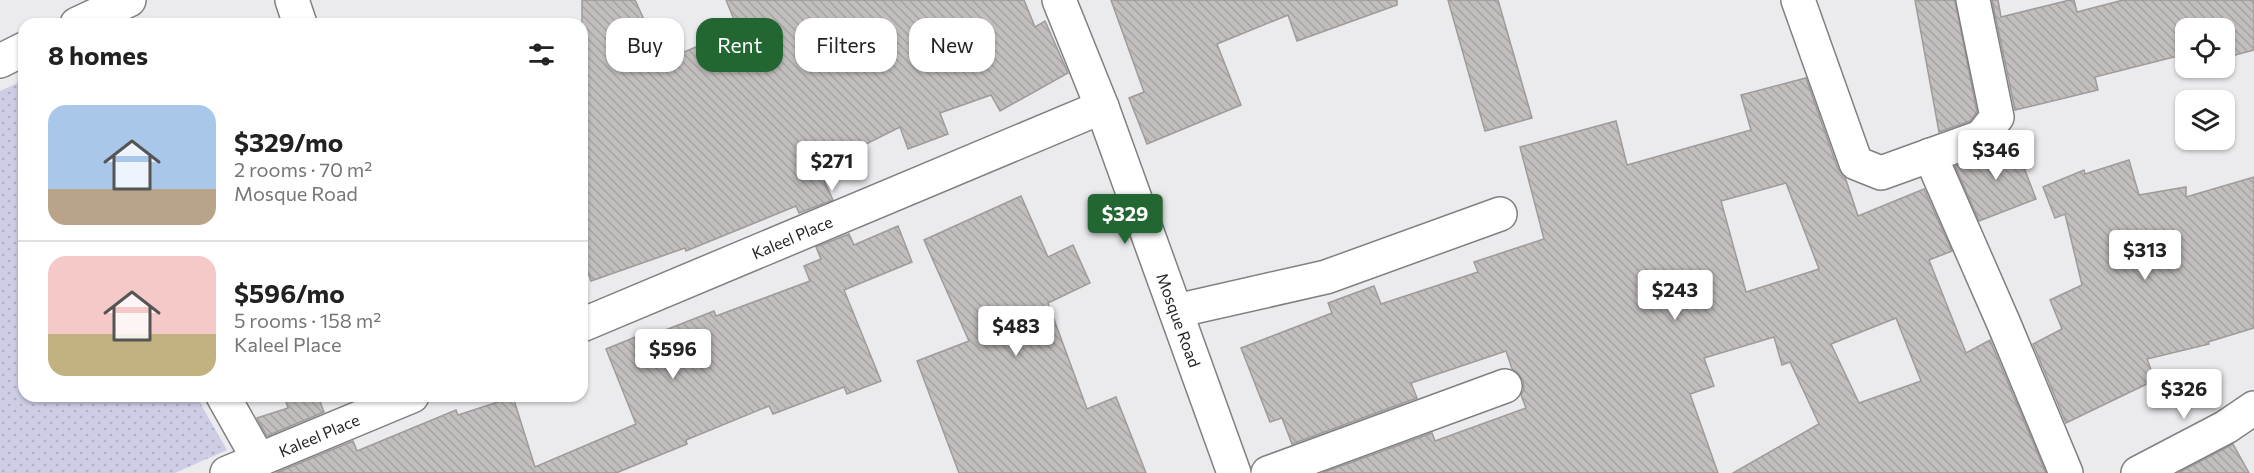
<!DOCTYPE html>
<html lang="en">
<head>
<meta charset="utf-8">
<style>
	:root { --surface:#fff; --page:#f2f2f2; --text:#222; --muted:#767676; --line:#e0e0e0; --accent:#226631 }
	body { margin:0; font-family:Commissioner,sans-serif; background:var(--page); color:var(--text); height:100vh; display:flex; flex-direction:column; font-size:22px; white-space:nowrap }
	* { box-sizing:border-box; margin:0 }
	p { font-size:20px; color:var(--muted) }
	.icon { flex:none; width:33px; height:33px; fill:none; stroke:currentColor; stroke-width:2; stroke-linecap:round; stroke-linejoin:round }
	.map { position:relative; flex:1; overflow:hidden }
	.sheet { position:absolute; left:18px; top:18px; width:570px; height:384px; display:flex; flex-direction:column; background:var(--surface); border-radius:18px; box-shadow:0 2px 4px #0004 }
	.sheet>* { flex:none }
	.banner { position:absolute; left:606px; top:18px; width:570px; height:54px; display:flex; gap:12px }
	.fabs { position:absolute; left:2175px; top:18px; display:grid; gap:12px }
	.fabs a { display:grid; place-items:center; width:60px; height:60px; border-radius:12px; background:var(--surface); box-shadow:0 2px 4px #0004; font-size:30px }
	.price { position:absolute; translate:-50% -51px; padding:0 14px; border-radius:6px; background:#fff; color:#222; font-size:20px; line-height:39px; filter:drop-shadow(0 2px 3px #0008) }
	.price::after { content:''; position:absolute; left:50%; top:36px; width:18px; height:14px; margin-left:-9px; background:inherit; clip-path:polygon(0 0,100% 0,50% 100%) }
	.price.active { background:var(--accent); color:#fff }
	ul { padding:0; list-style:none }
	li { display:flex; align-items:center; gap:18px; height:150px; padding:0 30px }
	li+li { border-top:2px solid var(--line) }
	li span { display:grid; place-items:center; flex:none; width:168px; height:120px; border-radius:18px; color:#555 }
	li>.icon { margin-inline-start:auto }
	span .icon { width:72px; height:72px; fill:#fffc; stroke-width:1 }
	li b { font-size:26px }
	h2 { display:flex; justify-content:space-between; align-items:center; height:72px; padding:0 30px; font-size:26px }
	.chip { padding:0 21px; border-radius:18px; background:var(--surface); box-shadow:0 2px 4px #0004; font-size:21px; line-height:54px }
	.chip.active { background:var(--accent); color:#fff }
	.map>svg:first-child { display:block }
</style>
</head>
<body>
<div class="map">
<svg width="2254" height="473" viewBox="0 0 2254 473">
	<defs>
		<pattern id="grass-dots" width="8" height="8" patternUnits="userSpaceOnUse" patternTransform="scale(1.5)"><rect width="8" height="8" fill="#cdcee6"/><path d="M2 2h.1M6 6h.1" fill="none" stroke="#b0b1c5" stroke-width="1.8" stroke-linecap="round"/></pattern>
		<pattern id="building-back-hatch" width="6" height="6" patternUnits="userSpaceOnUse" patternTransform="scale(1.5)"><rect width="6" height="6" fill="#c1bebd"/><path d="M-1 5l2 2M0 0l6 6M5-1l2 2" fill="none" stroke="#a6a3a2"/></pattern>
	</defs>
	<rect width="100%" height="100%" fill="#ebebee"/>
	<polygon fill="url(#grass-dots)" points="24,80 24,396 196,396 227,450 175,473 0,473 0,91"/>
	<g fill="url(#building-back-hatch)" stroke="#9e9b9a" stroke-width="1.5" fill-rule="evenodd">
		<polygon points="582,0 635,0 663,61 738,29 726,0 1024,0 1035,27 1045,21 1068,73 1000,111 991,95 940,113 948,134 908,149 900,127 818,168 833,200 799,213 796,206 686,251 685,248 591,281 582,255"/>
		<polygon points="1111,0 1397,0 1397,5 1297,41 1288,15 1217,44 1241,105 1147,144 1129,98 1144,92"/>
		<polygon points="1448,0 1498,0 1532,118 1485,131"/>
		<polygon points="1915,0 1955,0 1977,112 1970,121 1939,132"/>
		<polygon points="1992,0 1998,0 2001,17 2070,0 2074,0 2077,12 2123,0 2254,0 2254,50 2224,58 2224,28 2186,28 2186,54 2095,77 2098,90 2015,110"/>
		<path d="M1806,78L1838,169L1845,177L1858,216L1924,189L1952,251L1929,260L1966,353L1990,340L2046,473H1733L1819,424L1790,362L1782,365L1774,337L1704,358L1714,386L1690,394L1718,473H1322L1432,433L1435,441L1526,408L1521,395L1524,389L1523,380L1517,372L1512,369L1506,351L1411,383L1417,398L1292,444L1282,418L1270,422L1241,348L1332,313L1328,303L1374,286L1381,304L1478,272L1474,262L1544,239L1520,147L1616,121L1627,165L1751,130L1741,95ZM1786,183L1819,269L1746,292L1721,201ZM1896,318L1921,381L1859,403L1831,344Z"/>
		<polygon points="2010,131 2036,199 1979,221 1955,166 1988,154 1996,149"/>
		<polygon points="2129,160 2139,195 2186,187 2186,197 2254,177 2254,328 2208,342 2209,344 2147,359 2155,380 2066,423 2033,344 2062,329 2050,300 2082,285 2065,214 2055,218 2043,187 2084,170 2085,174"/>
		<polygon points="1021,196 1048,257 1073,245 1090,283 1048,303 1087,409 1116,397 1146,473 959,473 917,361 969,341 924,240"/>
		<polygon points="898,226 912,262 844,290 881,381 847,394 844,387 773,414 769,406 686,440 687,444 616,473 276,473 353,441 357,451 456,410 458,415 513,397 535,467 636,424 606,349 643,334 645,338 714,311 716,316 810,281 804,266 821,259 816,247 849,234 854,245"/>
		<polygon points="284,396 318,396 324,412 267,436 257,418 288,408"/>
		<polygon points="2233,444 2249,473 2178,473"/>
	</g>
	<g fill="none" stroke-linecap="round" stroke-linejoin="round">
		<g stroke="#808082" stroke-width="36">
			<g id="minor">
				<polyline points="292,0 300,24"/>
				<polyline points="1059,0 1102,107 1234,473"/>
				<polyline points="1798,0 1856,163 1881,173 1981,137 1997,117 1973,0"/>
				<polyline points="77,24 129,0"/>
				<polyline points="0,61 24,49"/>
				<polyline points="1930,155 2004,324 2066,473"/>
				<polyline points="1176,311 1326,277 1500,214"/>
				<polyline points="582,325 1102,107"/>
				<polyline points="223,396 259,460"/>
				<polyline points="227,473 412,396"/>
				<polyline points="1268,473 1505,386"/>
				<polyline points="2138,473 2226,427 2254,408"/>
			</g>
		</g>
		<use href="#minor" stroke="#fff" stroke-width="33"/>
	</g>
	<g text-anchor="middle" dominant-baseline="central" stroke-width="4.5" stroke-linejoin="round" paint-order="stroke">
		<g font-size="16" fill="#252526" stroke="#fff">
			<text transform="translate(792 237) rotate(-23)">Kaleel Place</text>
			<text transform="translate(1179 320) rotate(70)">Mosque Road</text>
			<text transform="translate(319 435) rotate(-23)">Kaleel Place</text>
		</g>
	</g>
</svg>
<div class="fabs">
<a><svg class="icon" aria-label="locate" viewBox="0 0 24 24"><circle cx="12" cy="12" r="6"/><path d="M12 2v4M12 18v4M2 12h4M18 12h4"/></svg></a>
<a><svg class="icon" aria-label="layers" viewBox="0 0 24 24"><path d="M12 4l9 5-9 5-9-5zM3 14l9 5 9-5"/></svg></a>
</div>
<b class="price" style="left:1996px;top:181px">$346</b>
<b class="price" style="left:832px;top:192px">$271</b>
<b class="price active" style="left:1125px;top:245px">$329</b>
<b class="price" style="left:2145px;top:281px">$313</b>
<b class="price" style="left:1675px;top:321px">$243</b>
<b class="price" style="left:1016px;top:357px">$483</b>
<b class="price" style="left:673px;top:380px">$596</b>
<b class="price" style="left:2184px;top:420px">$326</b>
<div class="banner">
<a class="chip">Buy</a>
<a class="chip active">Rent</a>
<a class="chip">Filters</a>
<a class="chip">New</a>
</div>
<section class="sheet">
<h2>8 homes<svg class="icon" aria-label="filters" viewBox="0 0 24 24"><path d="M4 7h16M4 17h16"/><circle cx="9" cy="7" r="2"/><circle cx="15" cy="17" r="2"/></svg></h2>
<ul>
<li><span style="background:linear-gradient(#a9c7e8 70%,#b9a48a 0)"><svg class="icon" aria-label="home" viewBox="0 0 24 24"><path d="M3 11l9-7 9 7M6 9v11h12V9"/></svg></span><div><b>$329/mo</b><p>2 rooms · 70 m²</p><p>Mosque Road</p></div></li>
<li><span style="background:linear-gradient(#f6c9c9 65%,#c2b280 0)"><svg class="icon" aria-label="home" viewBox="0 0 24 24"><path d="M3 11l9-7 9 7M6 9v11h12V9"/></svg></span><div><b>$596/mo</b><p>5 rooms · 158 m²</p><p>Kaleel Place</p></div></li>
</ul>
</section>
</div>
</body>
</html>
